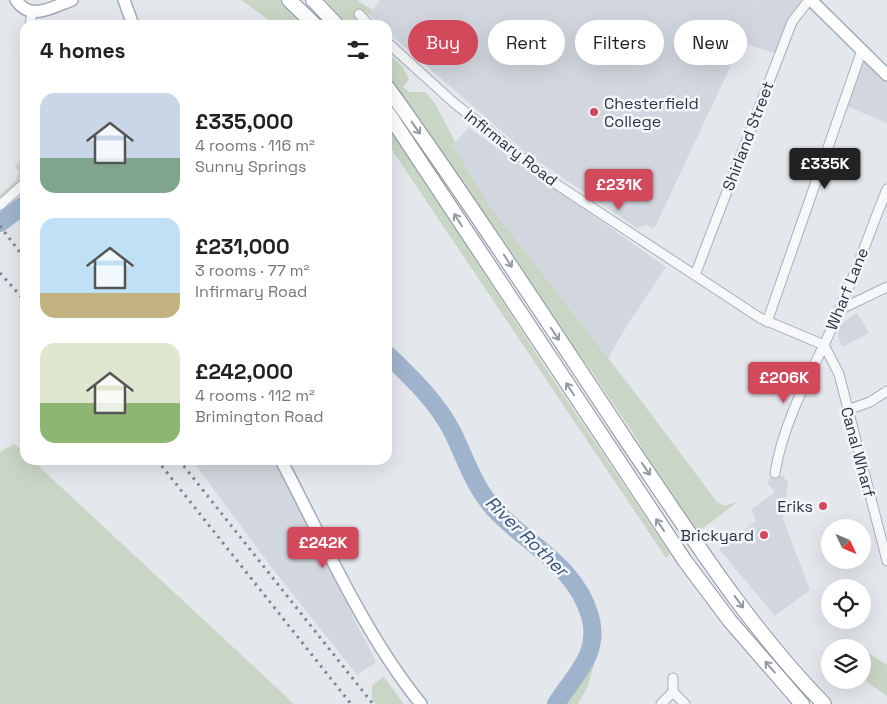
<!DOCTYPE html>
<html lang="en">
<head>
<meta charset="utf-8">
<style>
	:root { --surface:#fff; --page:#f2f2f2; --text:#222; --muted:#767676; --accent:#d1495b }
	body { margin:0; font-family:"Space Grotesk",sans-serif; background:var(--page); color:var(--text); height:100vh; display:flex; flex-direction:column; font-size:19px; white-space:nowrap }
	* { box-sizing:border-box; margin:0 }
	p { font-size:16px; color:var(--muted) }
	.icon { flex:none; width:28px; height:28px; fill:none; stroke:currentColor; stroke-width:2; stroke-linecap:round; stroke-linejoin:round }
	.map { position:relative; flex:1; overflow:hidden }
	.panel { position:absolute; left:20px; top:20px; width:372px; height:445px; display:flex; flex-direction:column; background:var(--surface); border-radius:15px; box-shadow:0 5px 20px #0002 }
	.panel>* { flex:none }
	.top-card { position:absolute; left:408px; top:20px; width:404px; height:45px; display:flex; gap:10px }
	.needle { width:32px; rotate:134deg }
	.controls { position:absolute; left:821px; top:519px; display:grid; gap:10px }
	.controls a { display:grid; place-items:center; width:50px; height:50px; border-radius:50%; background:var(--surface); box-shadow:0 5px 20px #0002; font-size:25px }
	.price { position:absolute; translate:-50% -42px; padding:0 11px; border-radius:5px; background:var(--accent); color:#fff; font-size:16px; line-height:32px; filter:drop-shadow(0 1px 2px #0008) }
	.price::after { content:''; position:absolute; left:50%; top:30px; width:15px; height:11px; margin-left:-8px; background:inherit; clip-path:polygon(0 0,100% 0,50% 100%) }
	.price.selected { background:#222; color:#fff }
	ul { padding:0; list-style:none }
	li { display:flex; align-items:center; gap:15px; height:125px; padding:0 20px }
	li span { display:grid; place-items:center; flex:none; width:140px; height:100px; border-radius:15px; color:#555 }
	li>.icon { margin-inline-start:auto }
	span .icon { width:60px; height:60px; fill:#fffc; stroke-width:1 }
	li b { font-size:21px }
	h2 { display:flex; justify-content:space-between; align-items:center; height:60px; padding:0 20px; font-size:21px }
	.chip { padding:0 18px; border-radius:22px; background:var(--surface); box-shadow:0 5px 20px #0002; font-size:18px; line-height:45px }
	.chip.selected { background:var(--accent); color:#fff }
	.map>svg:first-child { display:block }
</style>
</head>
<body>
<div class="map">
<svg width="887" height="704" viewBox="0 0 887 704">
	<rect width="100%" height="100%" fill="#e4e7ec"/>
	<g fill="#d2d6de">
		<polygon points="380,0 758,0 758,3 759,0 800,0 806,5 779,55 742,42 654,229 646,225 637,228 529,155 388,32 388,25 380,25 369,15"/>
		<polygon points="866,59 887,80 887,123 846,106 856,76"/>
		<polygon points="469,128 666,267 623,332 608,358 492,209 452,145"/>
		<polygon points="857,313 869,333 842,347 838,337 840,325"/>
		<polygon points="192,460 274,460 376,662 357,675 272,568"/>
		<polygon points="771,476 783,476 788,483 783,519 810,590 775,616 719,549 756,521 751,510 775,492 767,483"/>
	</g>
	<g fill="#c9d6c5">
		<polygon points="241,0 280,0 308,25 276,25"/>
		<polygon points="325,0 357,0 372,10 369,15 361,12 356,18 355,25 348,25"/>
		<polygon points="388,54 402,66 409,79 403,87 409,92 425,92 435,103 455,142 452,145 492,209 636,394 717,502 724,506 737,502 701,530 692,529 633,433 592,372 544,307 388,76"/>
		<polygon points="388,124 556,384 670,554 666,558 388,144"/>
		<polygon points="25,156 25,175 0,198 0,195 16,180 19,172 15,166"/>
		<polygon points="14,444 25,453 25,460 32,460 294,704 0,704 0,452"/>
		<polygon points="596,647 598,650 588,686 578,704 563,704 586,668"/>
		<polygon points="862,649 887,665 887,696 863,679"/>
		<polygon points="384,677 404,704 376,704 372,700 372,685"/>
	</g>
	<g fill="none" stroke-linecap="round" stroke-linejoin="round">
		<g stroke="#9fb4cc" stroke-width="18">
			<polyline points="0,223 25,204"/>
			<path d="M388,355C412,378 438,403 453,433C466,460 474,487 495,510C528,545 576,566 590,616C601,654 574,675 556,704"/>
		</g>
		<g stroke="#a9aeb7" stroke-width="11">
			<g id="minor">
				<polyline points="359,14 369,25"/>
				<polyline points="30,25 32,12"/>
				<polyline points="388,43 453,102 547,178 760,318 824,345"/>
				<polyline points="0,205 25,183"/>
				<polyline points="695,275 792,22 809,0"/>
				<polyline points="839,310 887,287"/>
				<polyline points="767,322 862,50"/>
				<polyline points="824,345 839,374 887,561"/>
				<polyline points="847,410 870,402 887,391"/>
				<path d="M775,473C782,428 804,386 824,345C848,295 866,241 887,189"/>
				<polyline points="673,692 685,704"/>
				<polyline points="661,704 673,692 673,678"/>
			</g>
		</g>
		<g stroke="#a3abb8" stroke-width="14">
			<g id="major">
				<path d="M16,0C31,22 52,7 72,0"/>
				<polyline points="124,0 133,25"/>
				<polyline points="811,0 887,75"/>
				<path d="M281,460C323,540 364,634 421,704"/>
			</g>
		</g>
		<g stroke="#8b94a3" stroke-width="16">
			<g id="highway">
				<polyline points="289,0 315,25"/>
				<polyline points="313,0 337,25"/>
				<path d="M388,88C470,203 548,322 626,440C688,531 747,625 824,704"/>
				<polyline points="388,113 685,561 730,621 802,704"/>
			</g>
		</g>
		<use href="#minor" stroke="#f7f8fa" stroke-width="9"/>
		<use href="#major" stroke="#fff" stroke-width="11"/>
		<use href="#highway" stroke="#fff" stroke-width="14"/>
		<g stroke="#7d8696" stroke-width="3" stroke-dasharray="2.5 5" stroke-linecap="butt">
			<polyline points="0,226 25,259"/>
			<polyline points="0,273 25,301"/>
			<polyline points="157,460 351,704"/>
			<polyline points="179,460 373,704"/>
		</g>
	</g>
	<defs><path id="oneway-shaft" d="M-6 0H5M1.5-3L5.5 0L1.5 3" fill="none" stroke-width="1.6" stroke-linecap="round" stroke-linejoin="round" transform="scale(1.25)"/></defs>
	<g stroke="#959aa2">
		<use href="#oneway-shaft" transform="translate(416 128) rotate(55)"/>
		<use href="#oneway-shaft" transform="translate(458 220) rotate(-123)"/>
		<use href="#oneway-shaft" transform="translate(508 261) rotate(57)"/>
		<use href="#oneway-shaft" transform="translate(555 334) rotate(56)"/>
		<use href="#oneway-shaft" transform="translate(570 389) rotate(-124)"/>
		<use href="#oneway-shaft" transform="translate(646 469) rotate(56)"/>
		<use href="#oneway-shaft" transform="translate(660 525) rotate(-124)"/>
		<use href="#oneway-shaft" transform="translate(739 602) rotate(54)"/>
		<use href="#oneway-shaft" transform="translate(770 667) rotate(-131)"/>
	</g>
	<g fill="#d1495b" stroke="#f4f6f9" stroke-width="2">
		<circle cx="594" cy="112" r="5"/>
		<circle cx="823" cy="506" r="5"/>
		<circle cx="764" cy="535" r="5"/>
	</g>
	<g text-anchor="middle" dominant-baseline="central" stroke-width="5" stroke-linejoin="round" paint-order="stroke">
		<g font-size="16" fill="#2b3445" stroke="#f4f6f9" text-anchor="end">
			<text x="604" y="103" text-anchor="start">Chesterfield<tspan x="604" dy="18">College</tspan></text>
			<text x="813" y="506">Eriks</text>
			<text x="754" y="535">Brickyard</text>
		</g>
		<g font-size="16" fill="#2b3445" stroke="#f4f6f9">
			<text transform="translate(748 136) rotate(-69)">Shirland Street</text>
			<text transform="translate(511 148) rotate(38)">Infirmary Road</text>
			<text transform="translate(847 289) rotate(-68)">Wharf Lane</text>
			<text transform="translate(858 452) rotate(75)">Canal Wharf</text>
		</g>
		<g font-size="18" font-style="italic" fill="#34527a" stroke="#f4f6f9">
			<text transform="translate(527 536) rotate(44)">River Rother</text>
		</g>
	</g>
</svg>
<div class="controls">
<a><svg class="needle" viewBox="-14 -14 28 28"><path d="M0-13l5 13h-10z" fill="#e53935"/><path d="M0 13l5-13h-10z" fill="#767676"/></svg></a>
<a><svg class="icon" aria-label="locate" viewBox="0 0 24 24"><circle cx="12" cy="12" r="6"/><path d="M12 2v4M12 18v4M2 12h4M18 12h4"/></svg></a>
<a><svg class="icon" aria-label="layers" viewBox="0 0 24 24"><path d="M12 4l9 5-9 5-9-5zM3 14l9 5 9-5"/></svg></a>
</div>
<b class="price selected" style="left:825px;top:190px">£335K</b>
<b class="price" style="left:619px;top:211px">£231K</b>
<b class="price" style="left:784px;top:404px">£206K</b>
<b class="price" style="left:323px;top:569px">£242K</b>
<div class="top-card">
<a class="chip selected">Buy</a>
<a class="chip">Rent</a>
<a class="chip">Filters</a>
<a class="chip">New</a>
</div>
<section class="panel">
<h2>4 homes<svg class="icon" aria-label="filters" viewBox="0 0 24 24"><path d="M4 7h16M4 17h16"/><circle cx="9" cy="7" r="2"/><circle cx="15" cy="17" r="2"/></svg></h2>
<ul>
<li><span style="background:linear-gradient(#c9d6e8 65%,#7fa58c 0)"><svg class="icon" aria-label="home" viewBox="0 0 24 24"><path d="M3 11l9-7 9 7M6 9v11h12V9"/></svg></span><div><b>£335,000</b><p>4 rooms · 116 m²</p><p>Sunny Springs</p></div></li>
<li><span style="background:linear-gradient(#bfe0f5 75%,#c2b280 0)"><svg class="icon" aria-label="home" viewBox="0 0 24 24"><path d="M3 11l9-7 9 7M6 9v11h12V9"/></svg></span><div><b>£231,000</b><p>3 rooms · 77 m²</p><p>Infirmary Road</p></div></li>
<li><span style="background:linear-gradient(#dfe7d0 60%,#8fb573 0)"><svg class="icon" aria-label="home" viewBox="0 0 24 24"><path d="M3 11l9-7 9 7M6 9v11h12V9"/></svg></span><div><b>£242,000</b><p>4 rooms · 112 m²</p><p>Brimington Road</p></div></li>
</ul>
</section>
</div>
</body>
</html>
